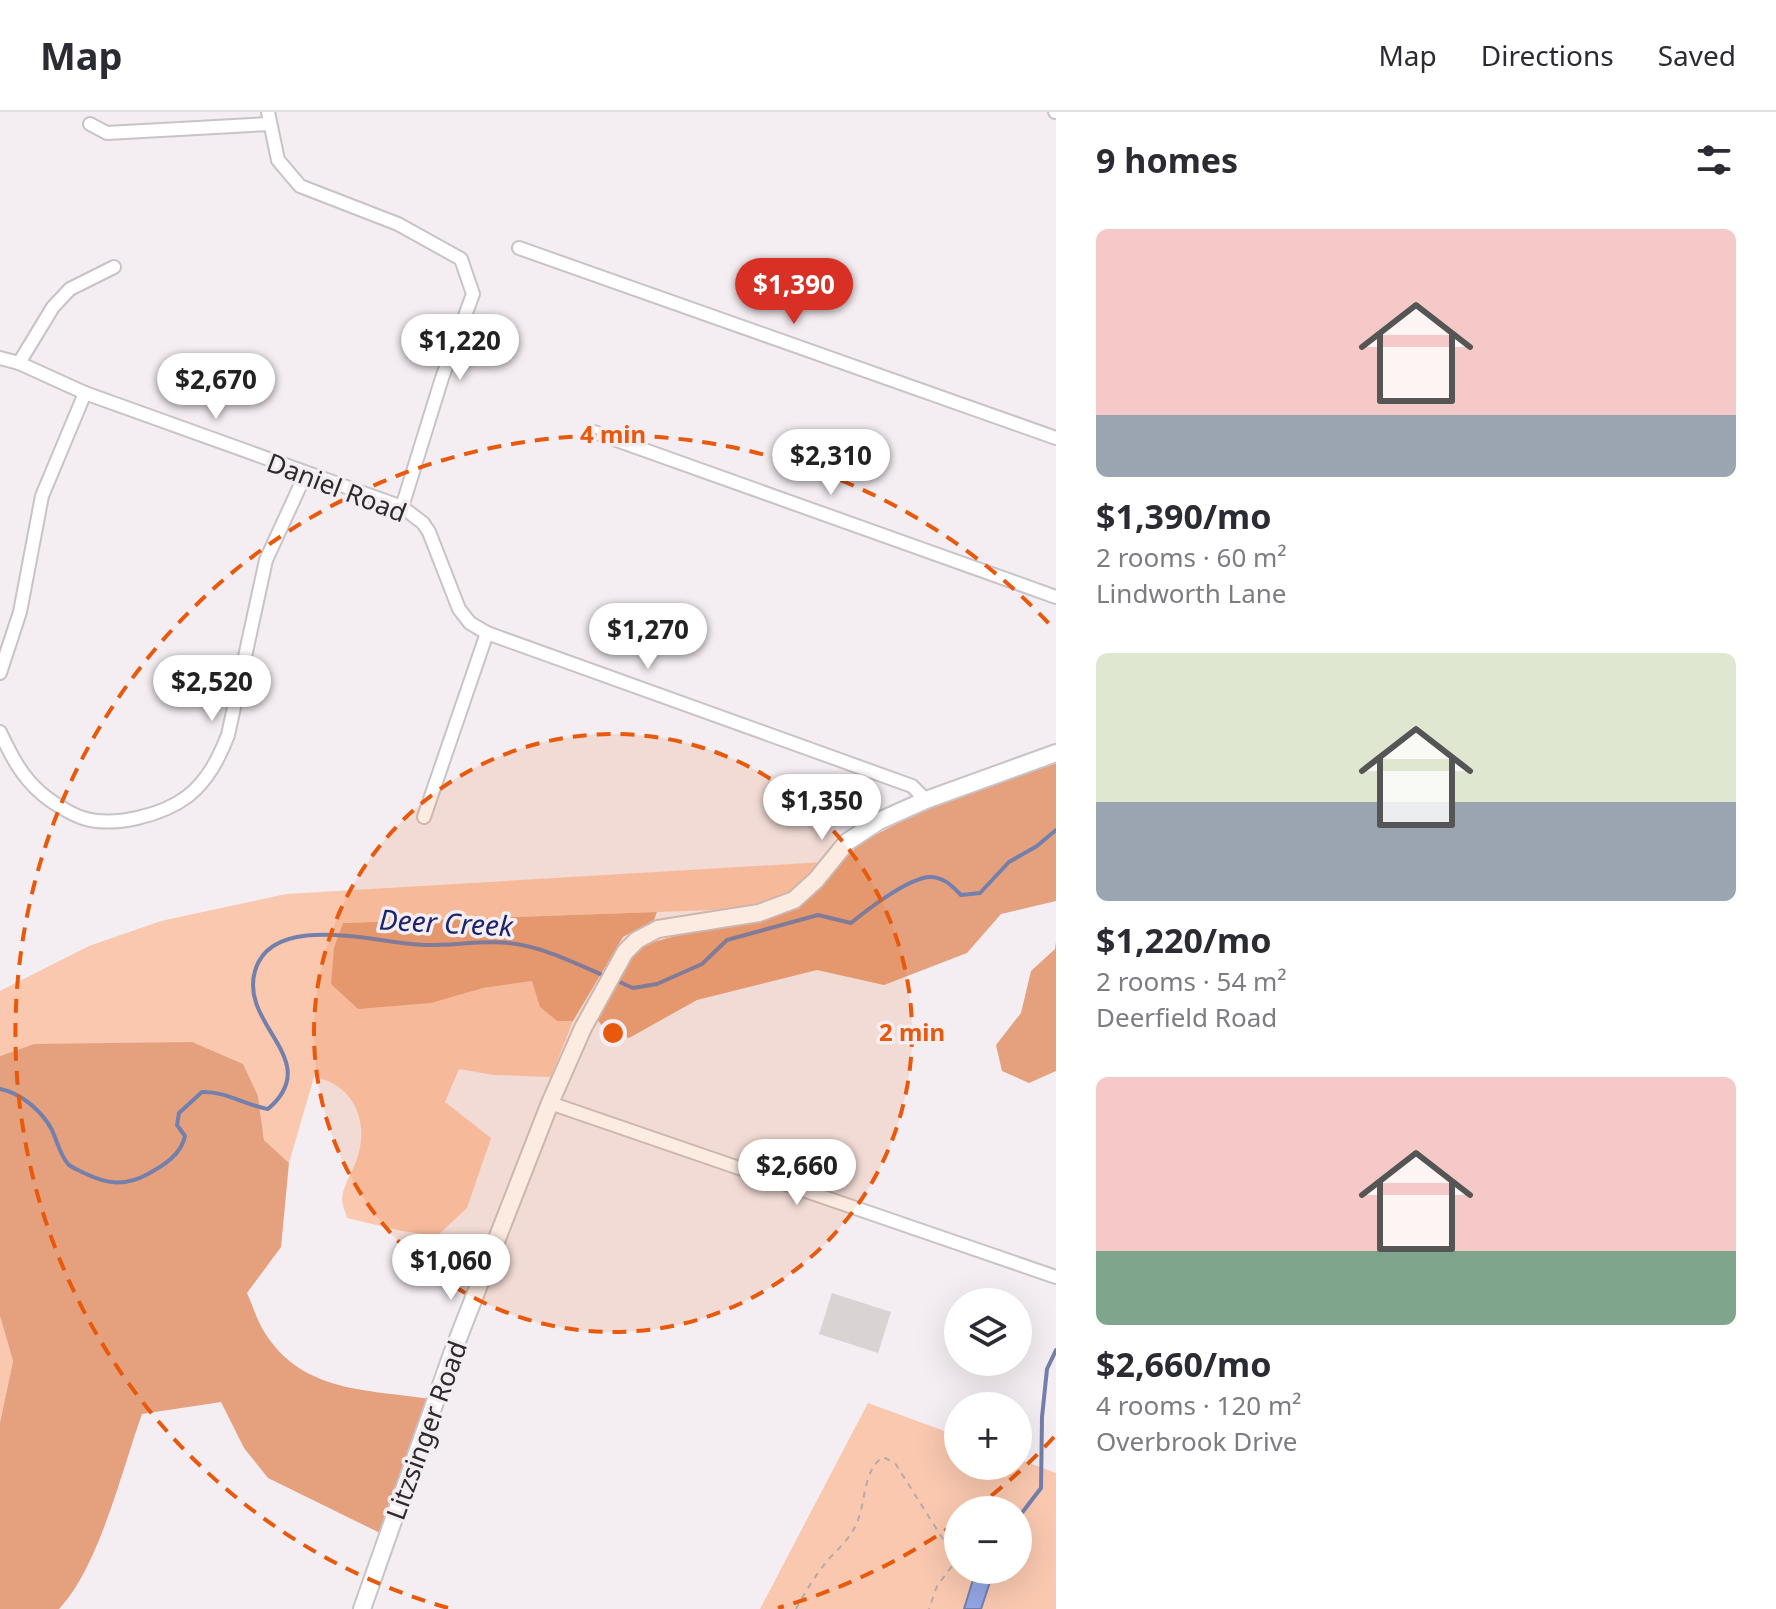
<!DOCTYPE html>
<html lang="en">
<head>
<meta charset="utf-8">
<style>
	:root { --surface:#fff; --page:#f2f2f3; --text:#2b2b33; --muted:#7c7c81; --line:#e1e1e2; --accent:#d93025 }
	body { margin:0; font-family:"Noto Sans",sans-serif; background:var(--page); color:var(--text); height:100vh; display:flex; flex-direction:column; font-size:30px; white-space:nowrap }
	* { box-sizing:border-box; margin:0 }
	p { font-size:26px; color:var(--muted) }
	.icon { flex:none; width:44px; height:44px; fill:none; stroke:currentColor; stroke-width:2; stroke-linecap:round; stroke-linejoin:round }
	.map { position:relative; flex:1; overflow:hidden }
	.drawer { display:flex; flex-direction:column; background:var(--surface); width:720px }
	.drawer>* { flex:none }
	.fabs { position:absolute; left:944px; top:1176px; display:grid; gap:16px }
	.fabs a { display:grid; place-items:center; width:88px; height:88px; border-radius:50%; background:var(--surface); box-shadow:0 8px 32px #0002; font-size:40px }
	.price { position:absolute; translate:-50% -68px; padding:0 18px; border-radius:28px; background:#fff; color:#222; font-size:26px; line-height:52px; filter:drop-shadow(0 2px 4px #0008) }
	.price::after { content:''; position:absolute; left:50%; top:48px; width:24px; height:18px; margin-left:-12px; background:inherit; clip-path:polygon(0 0,100% 0,50% 100%) }
	.price.on { background:var(--accent); color:#fff }
	ul { padding:0; list-style:none }
	li { display:grid; align-content:center; gap:16px; height:424px; padding:0 40px }
	li span { display:grid; place-items:center; height:248px; border-radius:12px; color:#555 }
	li>.icon { margin-inline-start:auto }
	span .icon { width:144px; height:144px; fill:#fffc; stroke-width:1 }
	li b { font-size:34px }
	h2 { display:flex; justify-content:space-between; align-items:center; height:96px; padding:0 40px; font-size:34px }
	header { display:flex; align-items:center; gap:48px; box-sizing:border-box; height:112px; padding:0 40px; background:var(--surface); border-bottom:2px solid var(--line) }
	header strong { font-size:38px }
	nav { display:flex; gap:44px; margin-inline-start:auto; font-size:28px }
	main { display:flex; flex:1; min-height:0 }
	.map>svg:first-child { display:block }
</style>
</head>
<body>
<header>
<strong>Map</strong>
<nav><a>Map</a><a>Directions</a><a>Saved</a></nav>
</header>
<main>
<div class="map">
<svg width="1056" height="1497" viewBox="0 0 1056 1497">
	<rect width="100%" height="100%" fill="#f4edf1"/>
	<g fill="#f9c8af" fill-rule="evenodd">
		<path d="M824,750C784,791 770,791 715,798L343,811L483,876L532,869L557,909H573L551,965L494,963L459,957L445,990L491,1026L467,1096L437,1124L402,1119L347,1106C346,1101 342,1093 342,1087C343,1072 356,1055 359,1040C368,1004 350,971 314,965L289,1051L264,1028L258,984L109,933L34,932L0,944V879L89,834L161,809L286,782Z"/>
		<polygon points="0,1204 13,1249 0,1311"/>
		<path d="M868,1291L958,1324V1354H1018V1347L1056,1361V1497H760ZM958,1398H1018V1458H958Z"/>
	</g>
	<g fill="#e5a17d">
		<polygon points="1056,648 1056,789 1001,802 967,841 884,873 817,858 697,888 629,926 604,916 596,906 628,850 647,832 693,819 738,813 783,802 802,793 860,731 936,691"/>
		<polygon points="657,800 654,808 623,825 573,909 557,909 540,895 532,869 483,876 431,891 358,897 331,872 334,836 343,811"/>
		<polygon points="1056,830 1056,959 1029,971 1002,959 996,933 1021,901 1031,859 1055,837"/>
		<path d="M192,930L243,952L258,984L264,1028L289,1051L281,1135L247,1181C253,1194 257,1209 265,1221C303,1281 367,1277 429,1287L380,1421L268,1366L244,1336L221,1290L142,1302C122,1358 99,1455 59,1497H0V1311L13,1249L0,1204V944L34,932Z"/>
	</g>
	<polygon fill="#93a5e4" stroke="#7480ac" stroke-width="2" points="976,1458 994,1458 981,1497 964,1497"/>
	<g fill="none" stroke-linecap="round" stroke-linejoin="round">
		<g stroke="#7480ac" stroke-width="4">
			<path d="M615,868L633,876L657,872L702,852L727,828L818,803L851,811C868,797 906,768 928,765C943,764 952,774 961,783L980,781L1009,750L1037,734L1056,718"/>
			<path d="M0,977C21,981 42,999 52,1018C57,1029 60,1043 68,1052C72,1056 79,1058 84,1061C107,1072 124,1075 148,1062C164,1053 181,1043 185,1024L177,1013L179,1001L202,980C225,979 245,993 268,997C325,948 239,914 255,859C272,798 380,832 423,833C451,834 481,828 509,831C544,835 575,851 607,865"/>
			<polyline points="1018,1406 1041,1376 1042,1305 1047,1257 1056,1238"/>
		</g>
	</g>
	<polygon fill="#dad3d3" points="832,1181 891,1200 878,1241 819,1222"/>
	<g fill="none" stroke-linecap="round" stroke-linejoin="round">
		<g stroke="#c9c3c6" stroke-width="16">
			<g id="street">
				<polyline points="268,0 278,48 300,74 398,112 461,147 473,182 442,266 402,395"/>
				<polyline points="1055,0 1056,0"/>
				<polyline points="90,12 107,21 269,12"/>
				<polyline points="519,136 1056,326"/>
				<polyline points="0,246 19,251 85,281 402,395 423,411 429,420 459,497 470,511 487,521 912,674 926,688"/>
				<polyline points="19,251 53,195 70,177 114,155"/>
				<polyline points="594,320 1056,485"/>
				<polyline points="0,561 20,500 42,384 85,281"/>
				<path d="M0,620C11,643 21,664 41,681C50,689 70,702 83,706C114,716 163,703 188,684C208,668 219,646 228,623L266,448L306,361"/>
				<polyline points="424,705 487,521"/>
				<polyline points="550,991 1056,1165"/>
			</g>
		</g>
		<g stroke="#c9c3c6" stroke-width="20">
			<polyline id="secondary" points="362,1497 452,1242 550,991 583,916 625,840 637,828 658,817 759,801 794,788 816,768 847,730 879,709 926,688 1056,641"/>
		</g>
		<path stroke="#b1acaf" stroke-width="2" stroke-dasharray="6 6" stroke-linecap="butt" d="M796,1497C805,1480 815,1464 827,1449C839,1436 852,1425 858,1408C866,1387 863,1359 883,1345L895,1351L953,1443L952,1454L937,1474L929,1497"/>
		<use href="#street" stroke="#fff" stroke-width="12"/>
		<use href="#secondary" stroke="#fff" stroke-width="16"/>
	</g>
	<circle cx="613" cy="921" r="299" fill="#e8590c" fill-opacity=".12"/>
	<g fill="none" stroke="#e8590c" stroke-width="4" stroke-dasharray="14 10">
		<circle cx="613" cy="921" r="299"/>
		<path d="M1054 1325A598 598 0 0 1 977 1395M956 1411A598 598 0 0 1 778 1496M448 1496A598 598 0 1 1 1054 517"/>
	</g>
	<g text-anchor="middle" dominant-baseline="central" stroke-width="7" stroke-linejoin="round" paint-order="stroke">
		<g font-size="26" fill="#2c2a2b" stroke="#f4edf1">
			<text transform="translate(337 375) rotate(21)">Daniel Road</text>
			<text transform="translate(426 1318) rotate(-70)">Litzsinger Road</text>
		</g>
		<g font-size="28" font-style="italic" fill="#1c246d" stroke="#f4edf1">
			<text transform="translate(446 810) rotate(3)">Deer Creek</text>
		</g>
	</g>
	<circle cx="613" cy="921" r="12" fill="#e8590c" stroke="#f4edf1" stroke-width="4"/>
	<g font-size="24" text-anchor="middle" font-weight="bold" fill="#e8590c" stroke="#f4edf1" stroke-width="7" stroke-linejoin="round" paint-order="stroke">
		<text x="613" y="331">4 min</text>
		<text x="912" y="929">2 min</text>
	</g>
</svg>
<div class="fabs">
<a><svg class="icon" aria-label="layers" viewBox="0 0 24 24"><path d="M12 4l9 5-9 5-9-5zM3 14l9 5 9-5"/></svg></a>
<a>+</a>
<a>−</a>
</div>
<b class="price on" style="left:794px;top:214px">$1,390</b>
<b class="price" style="left:460px;top:270px">$1,220</b>
<b class="price" style="left:216px;top:309px">$2,670</b>
<b class="price" style="left:831px;top:385px">$2,310</b>
<b class="price" style="left:648px;top:559px">$1,270</b>
<b class="price" style="left:212px;top:611px">$2,520</b>
<b class="price" style="left:822px;top:730px">$1,350</b>
<b class="price" style="left:797px;top:1095px">$2,660</b>
<b class="price" style="left:451px;top:1190px">$1,060</b>
</div>
<section class="drawer">
<h2>9 homes<svg class="icon" aria-label="filters" viewBox="0 0 24 24"><path d="M4 7h16M4 17h16"/><circle cx="9" cy="7" r="2"/><circle cx="15" cy="17" r="2"/></svg></h2>
<ul>
<li><span style="background:linear-gradient(#f6c9c9 75%,#9aa5b1 0)"><svg class="icon" aria-label="home" viewBox="0 0 24 24"><path d="M3 11l9-7 9 7M6 9v11h12V9"/></svg></span><div><b>$1,390/mo</b><p>2 rooms · 60 m²</p><p>Lindworth Lane</p></div></li>
<li><span style="background:linear-gradient(#dfe7d0 60%,#9aa5b1 0)"><svg class="icon" aria-label="home" viewBox="0 0 24 24"><path d="M3 11l9-7 9 7M6 9v11h12V9"/></svg></span><div><b>$1,220/mo</b><p>2 rooms · 54 m²</p><p>Deerfield Road</p></div></li>
<li><span style="background:linear-gradient(#f6c9c9 70%,#7fa58c 0)"><svg class="icon" aria-label="home" viewBox="0 0 24 24"><path d="M3 11l9-7 9 7M6 9v11h12V9"/></svg></span><div><b>$2,660/mo</b><p>4 rooms · 120 m²</p><p>Overbrook Drive</p></div></li>
</ul>
</section>
</main>
</body>
</html>
